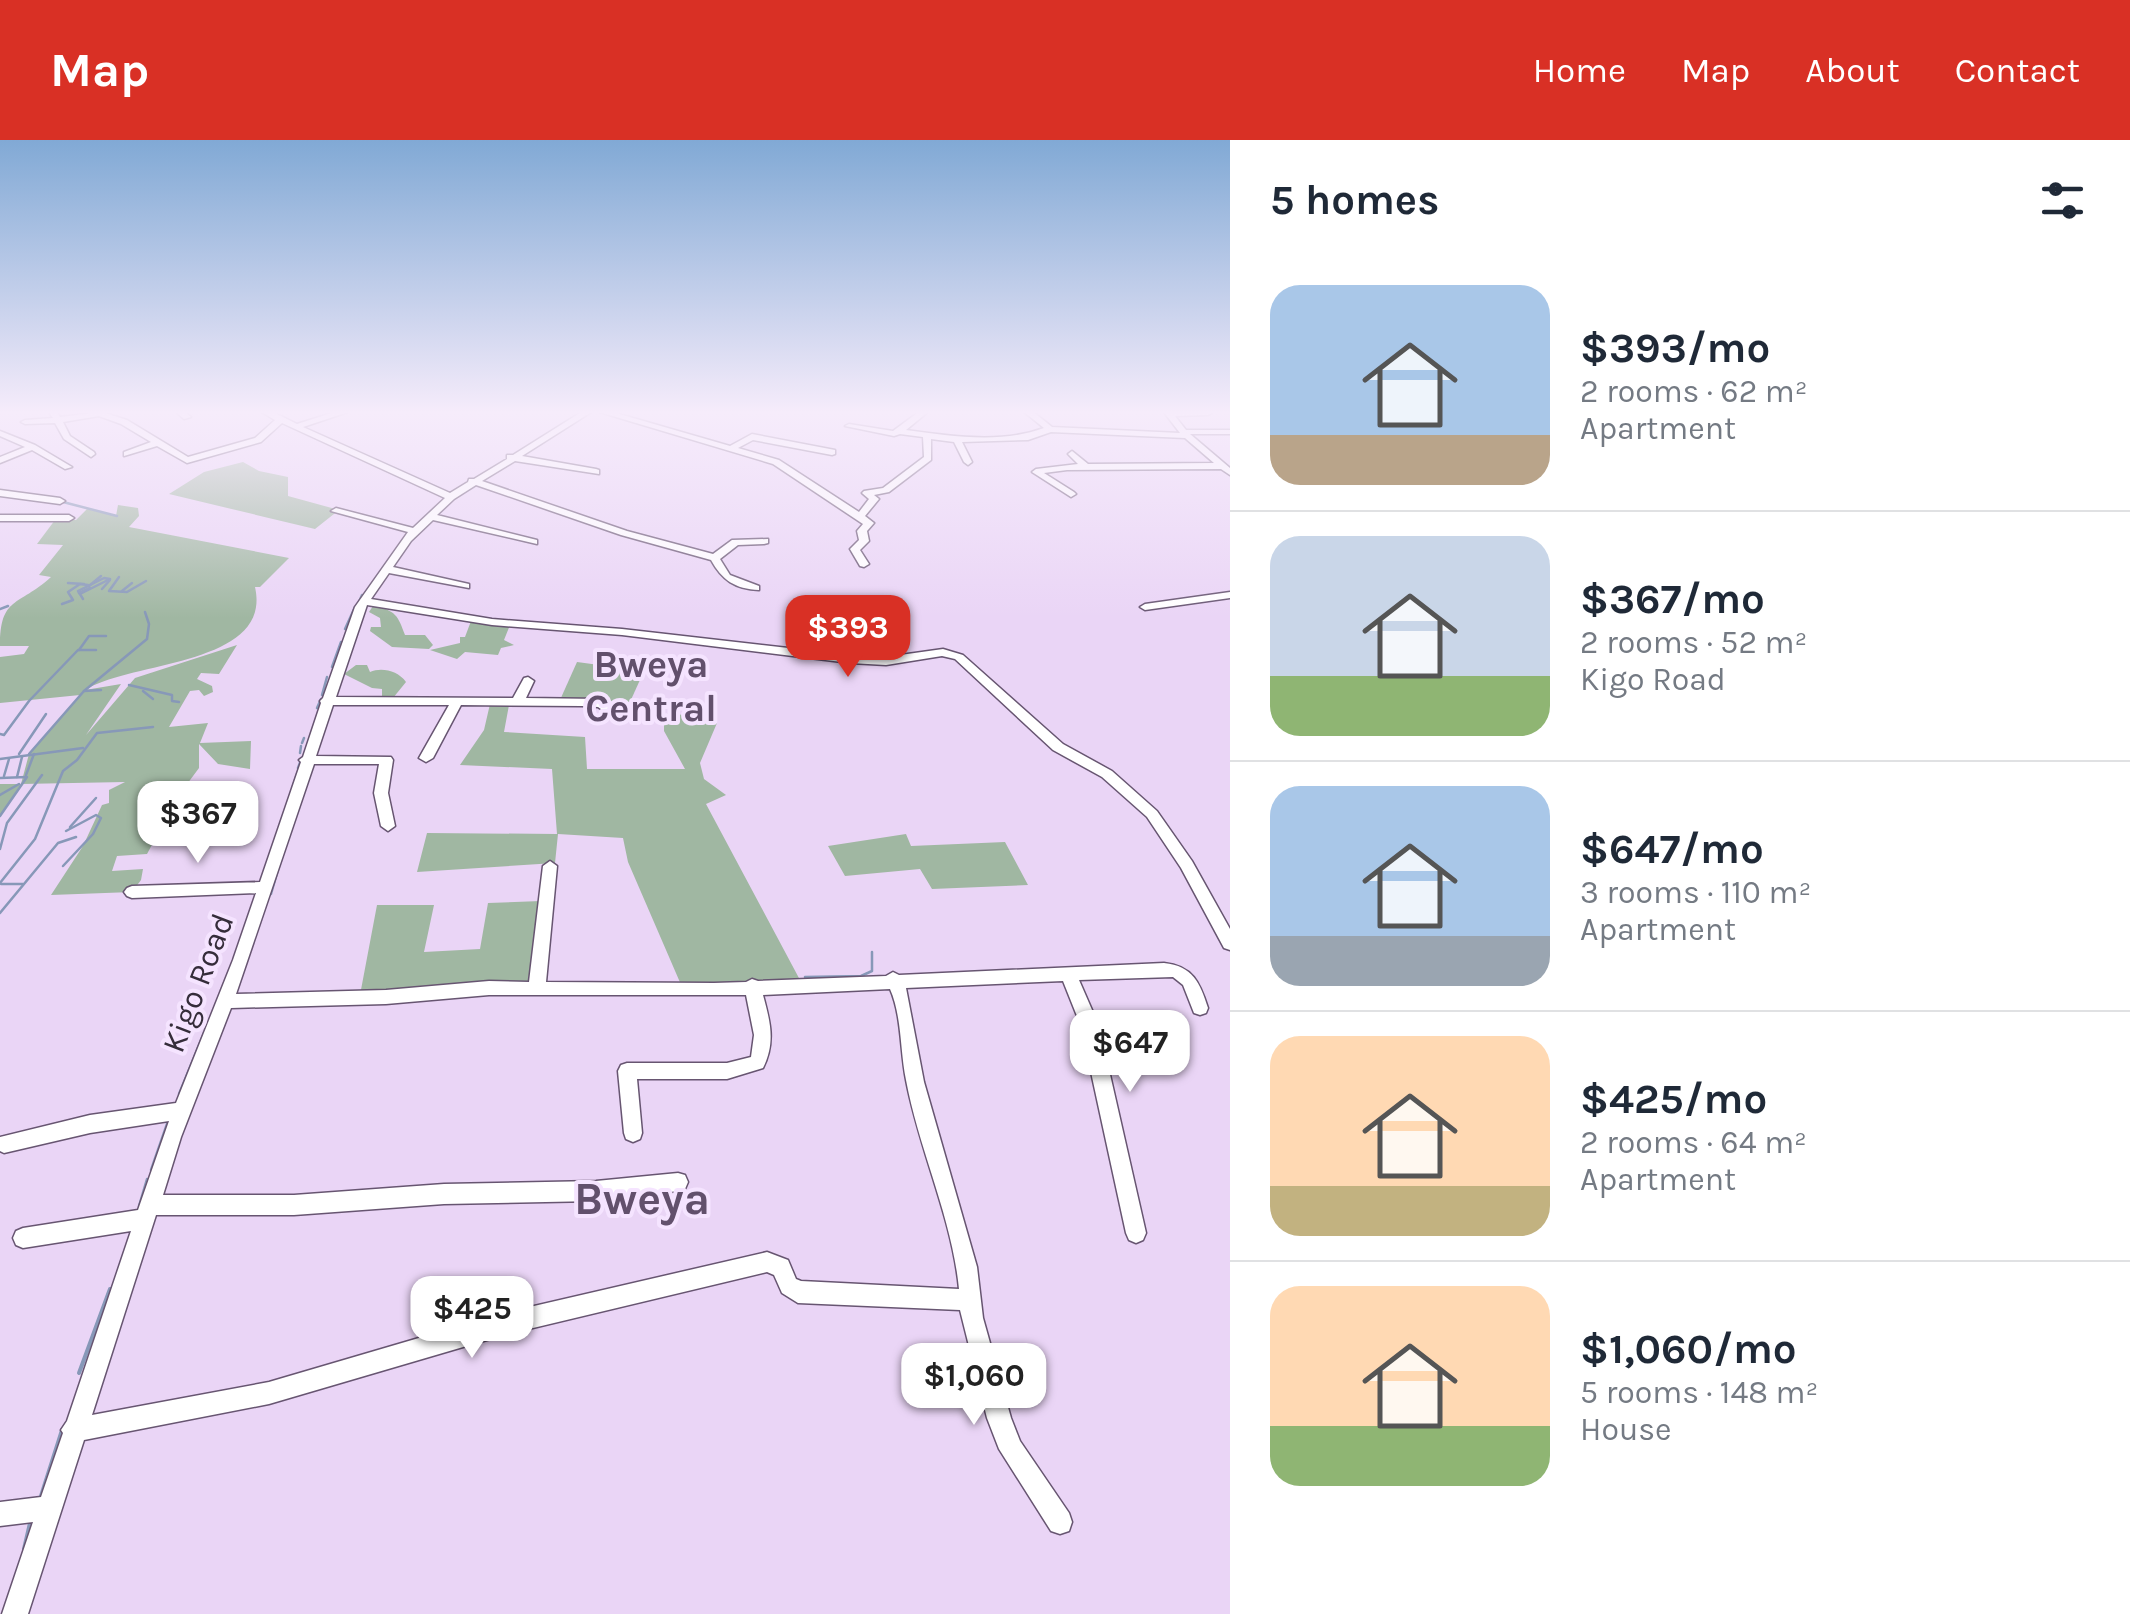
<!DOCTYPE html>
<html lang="en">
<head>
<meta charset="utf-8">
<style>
	:root { --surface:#fff; --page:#f2f2f3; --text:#1f2937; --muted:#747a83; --line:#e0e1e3; --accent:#d93025 }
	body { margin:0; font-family:Karla,sans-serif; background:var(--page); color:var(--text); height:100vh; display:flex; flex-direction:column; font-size:38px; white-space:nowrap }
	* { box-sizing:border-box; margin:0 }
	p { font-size:32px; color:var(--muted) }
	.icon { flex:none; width:55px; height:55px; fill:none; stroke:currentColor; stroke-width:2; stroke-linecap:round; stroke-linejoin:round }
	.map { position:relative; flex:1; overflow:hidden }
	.details { display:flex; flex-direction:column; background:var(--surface); width:900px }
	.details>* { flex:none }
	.price { position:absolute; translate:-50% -85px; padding:0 22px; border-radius:20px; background:#fff; color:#222; font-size:32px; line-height:65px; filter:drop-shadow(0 2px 5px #0008) }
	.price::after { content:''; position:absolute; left:50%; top:60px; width:30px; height:22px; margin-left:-15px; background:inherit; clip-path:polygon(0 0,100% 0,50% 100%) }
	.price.current { background:var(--accent); color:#fff }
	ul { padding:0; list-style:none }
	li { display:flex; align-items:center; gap:30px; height:250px; padding:0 40px }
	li+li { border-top:2px solid var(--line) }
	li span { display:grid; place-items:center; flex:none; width:280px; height:200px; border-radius:30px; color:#555 }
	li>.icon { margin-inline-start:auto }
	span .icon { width:120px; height:120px; fill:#fffc; stroke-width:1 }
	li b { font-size:42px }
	h2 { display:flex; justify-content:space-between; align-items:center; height:120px; padding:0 40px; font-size:42px }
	header { display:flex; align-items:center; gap:60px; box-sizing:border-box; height:140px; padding:0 50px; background:var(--accent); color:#fff }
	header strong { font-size:48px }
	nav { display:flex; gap:55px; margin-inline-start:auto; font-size:35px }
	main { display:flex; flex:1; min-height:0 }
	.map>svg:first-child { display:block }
</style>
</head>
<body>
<header>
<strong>Map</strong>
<nav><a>Home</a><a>Map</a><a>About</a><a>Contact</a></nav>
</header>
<main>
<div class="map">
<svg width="1230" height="1474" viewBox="0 0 1230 1474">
	<rect width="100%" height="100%" fill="#ead5f6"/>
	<g fill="#a0b7a2">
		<polygon points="243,322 259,331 288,337 288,356 339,370 315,389 169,354 204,332"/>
		<path d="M118,365L138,368L139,376L129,387L289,418L260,447H255C273,526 129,521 85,550L121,544L86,595L135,538L237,505L219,534L201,533L197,539L212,546L213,552L204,556L199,550L190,551L169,587L208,583L200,603L251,601L250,629L218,624L199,604V628L176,659L181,666L190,667L161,688L147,714L117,716L112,731L143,729L141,740L132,752L51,755L83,706L102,665L109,663V650L125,642L21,644L0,676V644H21L29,614L80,555L0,563V517L24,514L29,506H0C0,456 18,467 51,437L39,435L63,405L37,404L55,380H76L87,369L116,376Z"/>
		<path d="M373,466C396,470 398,476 405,495H425L433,505L429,509L392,507L370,491L371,487H381L380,478L369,472Z"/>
		<polygon points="471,481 510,485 504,500 514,505 501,508 498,515 465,512 457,519 430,510 460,503 460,497 465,497"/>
		<polygon points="577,522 644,531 630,562 560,560"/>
		<path d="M356,525H367L370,532C382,527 398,531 406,542L393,558H382V549L372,548L344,534Z"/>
		<polygon points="490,564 509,565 504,592 585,597 587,629 685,629 664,591 664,578 669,572 717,583 700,623 704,639 726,655 706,664 800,840 682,847 628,722 623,698 558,694 555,723 417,732 427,693 557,694 552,629 460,625 484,590"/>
		<polygon points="906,694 911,706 1005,702 1028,745 932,749 920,729 845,736 828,706"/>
		<polygon points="541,761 533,838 528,844 360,855 377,765 434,765 424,812 480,809 488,763"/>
	</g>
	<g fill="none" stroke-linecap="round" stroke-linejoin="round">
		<g stroke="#8798b8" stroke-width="2.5">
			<polyline points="63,362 117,376"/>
			<polyline points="119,437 109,451 127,452 146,441"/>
			<polygon points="104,438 110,439 80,454 78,451"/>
			<polyline points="68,443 84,444"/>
			<polyline points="89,446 101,436"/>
			<polyline points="102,449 110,440"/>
			<polyline points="122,451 132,443"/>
			<polyline points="79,453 90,448"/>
			<polyline points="80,454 83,459"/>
			<polyline points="359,462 362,455"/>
			<polyline points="62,464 73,460 68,452 80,444 88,445"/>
			<polyline points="0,469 8,466"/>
			<polyline points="345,489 355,467"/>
			<polyline points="79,510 89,496 106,496"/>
			<polyline points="332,527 341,502"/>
			<polyline points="129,545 172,555 172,561 179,562"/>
			<polyline points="84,551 147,499 149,484 145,472"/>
			<polyline points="143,551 153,559"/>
			<polyline points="322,555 327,537"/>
			<polyline points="317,568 321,559"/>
			<polyline points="0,594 4,595 29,561 78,510 96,510"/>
			<polyline points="302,603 304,598"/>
			<polyline points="300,613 301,606"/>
			<polyline points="19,614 46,574"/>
			<polyline points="29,614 84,551 101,550"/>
			<polyline points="0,619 83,608"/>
			<polyline points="298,628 301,620"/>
			<polyline points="26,635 34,614"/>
			<polyline points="4,636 9,619"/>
			<polyline points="17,637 22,617"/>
			<polyline points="0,638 27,637 0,676"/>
			<polyline points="293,646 297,634"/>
			<polyline points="0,655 19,644"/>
			<polyline points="70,687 96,658"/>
			<polyline points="0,709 7,683 42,635"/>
			<polyline points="63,726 93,694 101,678 96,675 66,691"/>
			<polyline points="0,743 35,699 63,631 77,620 97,593 153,587"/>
			<polyline points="1,744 23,744"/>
			<polyline points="271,754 279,726"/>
			<polyline points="0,773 58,703 76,697"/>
			<polyline points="805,837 861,836 872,831 872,812"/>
			<polyline points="179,954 204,893"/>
			<polyline points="151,1030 168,981"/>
			<polyline points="139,1066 147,1039"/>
		</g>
		<g stroke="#8798b8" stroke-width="4">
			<polyline points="79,1233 110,1149"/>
			<polyline points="40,1359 62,1290"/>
			<polyline points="24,1409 30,1383"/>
		</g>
		<g stroke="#675571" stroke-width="3">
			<g id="minor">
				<path d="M48,271H56L60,277L102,272L127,280L188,317L255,298L275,280L260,271H271L297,284L338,271H351L303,287L450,353L468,342L469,339H474L507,319V315H513L583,271H593L522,316L596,329L599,330V334L515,321L482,341L627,391L713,414L732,400L768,399V403L764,404L738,405L720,419L730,435L759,446V450C735,449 722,440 711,420L621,395L476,345L454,359L437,375L537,400V404L433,380L411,401L393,427L469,444V448L389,433L371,459L492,479L622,489L850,515L886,517L943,509L963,515L1063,604L1112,631L1157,671L1192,721L1230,789V810L1224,808L1181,728L1147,677L1102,637L1053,610L955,519L942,516L886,525L850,523L622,495L492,485L367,465L336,557L513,558L524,538L528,537L534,541L526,558L601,559L617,572L611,576L598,567L582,566L461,565L433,618L426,622L419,618L449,565H333L316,616L391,617L393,620L388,653L395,686L388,691L381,686L374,653L379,624H314L236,854L386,850L489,841L529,842L543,726L550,721L557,726L546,842L714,843L746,842L752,839L758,841L886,836L893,832L899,835L1164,823C1193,826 1200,843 1208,868L1206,873L1200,875L1194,873L1183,845L1173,837L1079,840L1099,886L1146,1093L1143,1100L1136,1103L1129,1100L1126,1093L1081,886L1063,841L906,848L924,942L977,1127L983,1178L1011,1278L1020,1301L1069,1373L1072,1382L1069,1391L1060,1394L1051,1391L999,1309L987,1278L960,1170L798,1163L782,1153L774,1135L767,1132L504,1195L269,1264L84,1300L28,1474H2L33,1382L0,1386V1362L41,1357L63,1293L61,1290L67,1281L131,1091L23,1108L16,1105L13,1098L16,1091L23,1088L138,1070L169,981L90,993L4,1013L0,1011V997L90,975L176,963L233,820L256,753L132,758L127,756L124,752L127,748L132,746L260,742L301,622L299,620L303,617L321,563L320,561L323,558L355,467L408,392L331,371L336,368L413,388L445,358L282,283L261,302L187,323L157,306L124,316V312L151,302L121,284L99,276L63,282L70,296L94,312L95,314L91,317L64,299L55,283L25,284L21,282L25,280L53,278ZM890,849C902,876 900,911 906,940C919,1010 952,1077 959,1149L801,1141L796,1139L788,1120L767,1112L504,1173L269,1242L92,1275L156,1075H294L444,1064L596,1061L678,1051L685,1049L688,1042L685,1035L678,1033L596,1041L444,1044L294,1055H163L181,997L231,868L386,864L489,855H746L754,895L751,917L727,923H627L621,925L618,931L624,993L626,999L633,1002L640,999L642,993L637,939H727L763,928C776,902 770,881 763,855Z"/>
				<polygon points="175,271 184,271 191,277 184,279"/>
				<path d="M596,271H609L730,306L752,294L835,310V314L832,315L753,300L738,308L779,320L859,372L869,359L862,353L864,351L883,348L924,317L923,297L900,294L894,296L845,286L849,284L893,291L920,271H929L906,290C950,296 1001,304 1044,288L1023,271H1032L1052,287L1180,293L1163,271H1210L1212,273L1208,275L1175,276L1186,290H1230V294H1190L1230,328V335L1221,329L1067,330L1044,333L1074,352L1076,354L1071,357L1032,332L1036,329L1078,324L1068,314L1072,311L1088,324L1214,323L1185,298L1051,292L1028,300L962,302L972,322L968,325L964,322L954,302L931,299V320L889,352L874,355L879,359L865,376L874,383L867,391L869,401L860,410L869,424L864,427L860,426L850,409L859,400L857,391L863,384L773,324Z"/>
				<polygon points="0,291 35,305 72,327 65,329 32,310 0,323 0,317 25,307 0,296"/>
				<polygon points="0,350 60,358 65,361 60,364 0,356"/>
				<polygon points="0,375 69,375 74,378 69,381 0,381"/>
				<polygon points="1230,452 1230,458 1145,470 1140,467 1145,464"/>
			</g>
		</g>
		<use href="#minor" fill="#fff" fill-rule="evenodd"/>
	</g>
	<linearGradient id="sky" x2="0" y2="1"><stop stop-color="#81a9d5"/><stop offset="0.57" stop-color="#f6ecfb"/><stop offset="1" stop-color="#f6ecfb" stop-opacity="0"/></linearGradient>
	<rect width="1230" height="478" fill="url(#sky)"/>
	<g text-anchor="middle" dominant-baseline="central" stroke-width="8" stroke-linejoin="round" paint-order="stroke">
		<g font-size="32" fill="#352d3a" stroke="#f5e4ff">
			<text transform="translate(198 843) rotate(-69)">Kigo Road</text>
		</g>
		<g font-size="38" font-weight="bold" fill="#62506c" stroke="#f5e4ff">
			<text x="651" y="524">Bweya<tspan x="651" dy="44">Central</tspan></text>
		</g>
		<g font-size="45" font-weight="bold" fill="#62506c" stroke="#f5e4ff">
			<text x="642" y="1059">Bweya</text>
		</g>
	</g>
</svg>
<b class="price current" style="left:848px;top:540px">$393</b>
<b class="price" style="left:198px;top:726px">$367</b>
<b class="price" style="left:1130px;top:955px">$647</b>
<b class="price" style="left:472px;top:1221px">$425</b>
<b class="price" style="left:974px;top:1288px">$1,060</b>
</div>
<section class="details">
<h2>5 homes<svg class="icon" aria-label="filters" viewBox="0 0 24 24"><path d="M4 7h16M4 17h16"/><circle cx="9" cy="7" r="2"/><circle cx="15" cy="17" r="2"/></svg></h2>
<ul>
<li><span style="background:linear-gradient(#a9c7e8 75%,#b9a48a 0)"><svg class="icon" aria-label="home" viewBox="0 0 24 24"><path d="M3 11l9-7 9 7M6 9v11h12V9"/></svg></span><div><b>$393/mo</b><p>2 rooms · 62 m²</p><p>Apartment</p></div></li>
<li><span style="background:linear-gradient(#c9d6e8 70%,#8fb573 0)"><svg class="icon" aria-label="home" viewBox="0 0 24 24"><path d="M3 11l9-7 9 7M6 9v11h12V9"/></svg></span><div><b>$367/mo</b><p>2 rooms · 52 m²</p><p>Kigo Road</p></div></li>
<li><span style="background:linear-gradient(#a9c7e8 75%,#9aa5b1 0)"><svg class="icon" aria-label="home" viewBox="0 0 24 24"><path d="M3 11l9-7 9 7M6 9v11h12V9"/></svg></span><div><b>$647/mo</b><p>3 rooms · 110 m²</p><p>Apartment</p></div></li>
<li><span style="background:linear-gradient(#ffd9b3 75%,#c2b280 0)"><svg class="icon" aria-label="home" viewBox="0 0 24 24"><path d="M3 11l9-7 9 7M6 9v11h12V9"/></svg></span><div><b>$425/mo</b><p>2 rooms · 64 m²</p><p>Apartment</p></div></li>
<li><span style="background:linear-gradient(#ffd9b3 70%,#8fb573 0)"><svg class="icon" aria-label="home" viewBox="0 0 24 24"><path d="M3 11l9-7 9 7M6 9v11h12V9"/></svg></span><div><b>$1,060/mo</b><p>5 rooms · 148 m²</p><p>House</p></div></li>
</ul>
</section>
</main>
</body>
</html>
